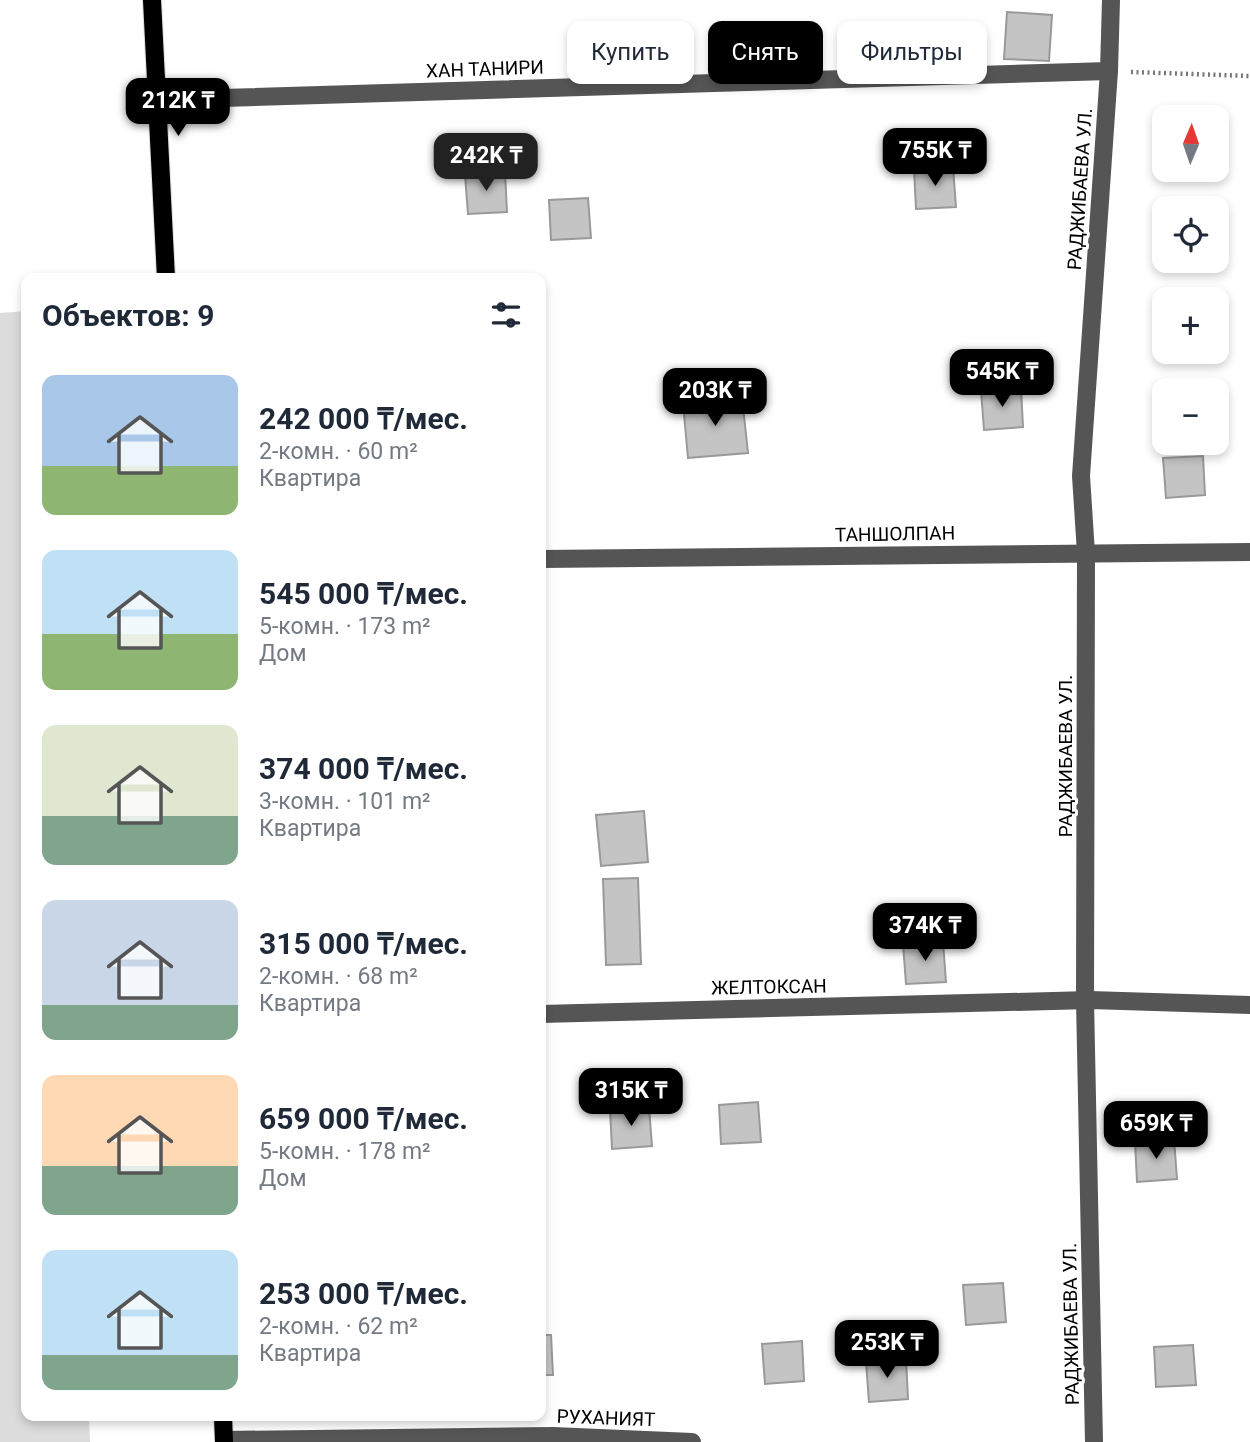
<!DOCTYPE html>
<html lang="ru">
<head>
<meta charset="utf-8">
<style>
	:root { --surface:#fff; --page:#f6f6f7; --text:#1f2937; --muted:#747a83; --accent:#000 }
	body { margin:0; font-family:Roboto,sans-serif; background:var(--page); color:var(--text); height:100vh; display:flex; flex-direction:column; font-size:26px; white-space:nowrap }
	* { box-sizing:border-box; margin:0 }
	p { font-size:23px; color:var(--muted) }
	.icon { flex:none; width:38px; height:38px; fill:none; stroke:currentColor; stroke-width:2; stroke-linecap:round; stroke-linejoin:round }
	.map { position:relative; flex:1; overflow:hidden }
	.sheet { position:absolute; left:21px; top:273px; width:525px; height:1148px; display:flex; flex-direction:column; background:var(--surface); border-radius:14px; box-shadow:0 4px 10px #0003 }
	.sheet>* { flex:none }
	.top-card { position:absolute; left:567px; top:21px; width:578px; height:63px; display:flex; gap:14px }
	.needle { width:46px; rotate:2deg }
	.fabs { position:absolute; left:1152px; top:105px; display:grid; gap:14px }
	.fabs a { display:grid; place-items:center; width:77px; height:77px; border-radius:14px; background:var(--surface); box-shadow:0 4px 10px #0003; font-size:35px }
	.price { position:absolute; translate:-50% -60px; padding:0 16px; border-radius:14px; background:var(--accent); color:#fff; font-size:23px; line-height:46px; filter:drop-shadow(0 2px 4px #0008) }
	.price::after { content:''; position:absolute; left:50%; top:42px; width:21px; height:16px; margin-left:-10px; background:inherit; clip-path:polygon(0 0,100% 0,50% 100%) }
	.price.current { background:#222; color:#fff }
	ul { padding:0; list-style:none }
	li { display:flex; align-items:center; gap:21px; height:175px; padding:0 21px }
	li span { display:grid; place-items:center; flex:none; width:196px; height:140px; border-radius:14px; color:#555 }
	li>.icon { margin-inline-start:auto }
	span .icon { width:84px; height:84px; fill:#fffc; stroke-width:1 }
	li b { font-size:30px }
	h2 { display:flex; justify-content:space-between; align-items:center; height:84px; padding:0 21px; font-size:30px }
	.tag { padding:0 24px; border-radius:14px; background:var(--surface); box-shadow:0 4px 10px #0003; font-size:24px; line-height:63px }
	.tag.current { background:var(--accent); color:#fff }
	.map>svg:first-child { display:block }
</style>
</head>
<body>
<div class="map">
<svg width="1250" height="1442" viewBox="0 0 1250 1442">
	<rect width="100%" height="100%" fill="#fff"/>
	<polygon fill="#dcdcdc" points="26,311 26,1416 89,1416 90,1442 0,1442 0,313"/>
	<g fill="#c4c4c4" stroke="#999" stroke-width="2">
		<polygon points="1007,12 1052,15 1049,61 1004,59"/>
		<polygon points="953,167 956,207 916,209 914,169"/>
		<polygon points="505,172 507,212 468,214 465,175"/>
		<polygon points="588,198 591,238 551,240 549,200"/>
		<polygon points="1021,388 1023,427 984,430 981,390"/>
		<polygon points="742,397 748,453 688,458 683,403"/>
		<polygon points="1203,456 1205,495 1166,498 1163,458"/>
		<polygon points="644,811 648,862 601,866 596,815"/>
		<polygon points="638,878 641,964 606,965 603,879"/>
		<polygon points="943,942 946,982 906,984 903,944"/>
		<polygon points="758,1102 761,1142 721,1144 719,1105"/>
		<polygon points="649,1107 652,1146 612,1149 610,1109"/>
		<polygon points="1174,1139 1177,1179 1137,1182 1135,1142"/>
		<polygon points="1003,1283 1006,1322 966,1325 963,1285"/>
		<polygon points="541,1335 551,1335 553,1375 541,1375"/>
		<polygon points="802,1341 804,1381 765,1384 762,1344"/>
		<polygon points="1193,1345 1196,1385 1156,1387 1154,1347"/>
		<polygon points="906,1359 908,1399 869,1402 866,1362"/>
	</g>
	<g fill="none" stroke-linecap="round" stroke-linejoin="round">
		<g stroke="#dbdbdb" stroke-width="20">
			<g id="major">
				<polyline points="152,0 166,278"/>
				<polyline points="223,1416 224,1442"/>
			</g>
		</g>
		<polyline stroke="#777" stroke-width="4.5" stroke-dasharray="2 3.5" stroke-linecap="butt" points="1131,72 1250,76"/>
		<g stroke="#555" stroke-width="18">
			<polyline points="157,100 1109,71"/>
			<polyline points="541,559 1250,552"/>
			<polyline points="541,1014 1090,1000 1250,1005"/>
			<polyline points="224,1440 553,1436 692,1442"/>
			<polyline points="1094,1442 1085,1000 1086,553 1081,476 1109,71 1111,0"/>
		</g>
		<use href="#major" stroke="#000" stroke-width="18"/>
	</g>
	<g text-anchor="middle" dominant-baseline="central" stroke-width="6" stroke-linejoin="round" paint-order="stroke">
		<g font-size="19" fill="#000" stroke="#fff">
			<text transform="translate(485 69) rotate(-2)">ХАН ТАНИРИ</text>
			<text transform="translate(1080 189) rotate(-86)">РАДЖИБАЕВА УЛ.</text>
			<text transform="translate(895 534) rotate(-1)">ТАНШОЛПАН</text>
			<text transform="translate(1065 756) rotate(-90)">РАДЖИБАЕВА УЛ.</text>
			<text transform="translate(769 987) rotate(-1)">ЖЕЛТОКСАН</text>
			<text transform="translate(1071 1324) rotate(-91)">РАДЖИБАЕВА УЛ.</text>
			<text transform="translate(606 1418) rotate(2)">РУХАНИЯТ</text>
		</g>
	</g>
</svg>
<div class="fabs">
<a><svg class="needle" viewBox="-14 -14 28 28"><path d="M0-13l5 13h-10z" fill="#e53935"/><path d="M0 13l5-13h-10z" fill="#747a83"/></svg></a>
<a><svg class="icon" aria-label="locate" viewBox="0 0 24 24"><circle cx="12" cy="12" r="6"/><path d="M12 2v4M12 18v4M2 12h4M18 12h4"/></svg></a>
<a>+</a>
<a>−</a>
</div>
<b class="price" style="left:178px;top:138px">212K ₸</b>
<b class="price" style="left:935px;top:188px">755K ₸</b>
<b class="price current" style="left:486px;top:193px">242K ₸</b>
<b class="price" style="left:1002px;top:409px">545K ₸</b>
<b class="price" style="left:715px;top:428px">203K ₸</b>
<b class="price" style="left:925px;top:963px">374K ₸</b>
<b class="price" style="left:631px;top:1128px">315K ₸</b>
<b class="price" style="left:1156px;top:1161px">659K ₸</b>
<b class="price" style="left:887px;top:1380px">253K ₸</b>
<div class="top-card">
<a class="tag">Купить</a>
<a class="tag current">Снять</a>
<a class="tag">Фильтры</a>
</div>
<section class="sheet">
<h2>Объектов: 9<svg class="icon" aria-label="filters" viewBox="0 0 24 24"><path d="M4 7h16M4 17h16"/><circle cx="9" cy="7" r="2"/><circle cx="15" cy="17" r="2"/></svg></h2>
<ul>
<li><span style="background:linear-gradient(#a9c7e8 65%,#8fb573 0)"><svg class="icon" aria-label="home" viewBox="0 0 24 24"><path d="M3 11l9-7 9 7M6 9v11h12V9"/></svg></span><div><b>242 000 ₸/мес.</b><p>2-комн. · 60 m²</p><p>Квартира</p></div></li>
<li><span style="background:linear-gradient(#bfe0f5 60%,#8fb573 0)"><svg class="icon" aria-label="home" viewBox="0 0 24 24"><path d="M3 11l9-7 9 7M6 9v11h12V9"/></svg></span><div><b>545 000 ₸/мес.</b><p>5-комн. · 173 m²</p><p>Дом</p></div></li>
<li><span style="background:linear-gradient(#dfe7d0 65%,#7fa58c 0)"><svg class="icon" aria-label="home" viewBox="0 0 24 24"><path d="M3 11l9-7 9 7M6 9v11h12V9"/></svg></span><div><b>374 000 ₸/мес.</b><p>3-комн. · 101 m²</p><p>Квартира</p></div></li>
<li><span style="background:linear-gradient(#c9d6e8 75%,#7fa58c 0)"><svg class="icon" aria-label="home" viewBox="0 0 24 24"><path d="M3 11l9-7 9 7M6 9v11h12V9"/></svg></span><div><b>315 000 ₸/мес.</b><p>2-комн. · 68 m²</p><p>Квартира</p></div></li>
<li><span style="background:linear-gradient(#ffd9b3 65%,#7fa58c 0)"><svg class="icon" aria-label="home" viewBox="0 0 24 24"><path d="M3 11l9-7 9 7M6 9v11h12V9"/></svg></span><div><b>659 000 ₸/мес.</b><p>5-комн. · 178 m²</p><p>Дом</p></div></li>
<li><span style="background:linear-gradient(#bfe0f5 75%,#7fa58c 0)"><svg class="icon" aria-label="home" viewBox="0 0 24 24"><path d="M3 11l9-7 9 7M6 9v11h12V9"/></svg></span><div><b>253 000 ₸/мес.</b><p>2-комн. · 62 m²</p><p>Квартира</p></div></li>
</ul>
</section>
</div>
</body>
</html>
